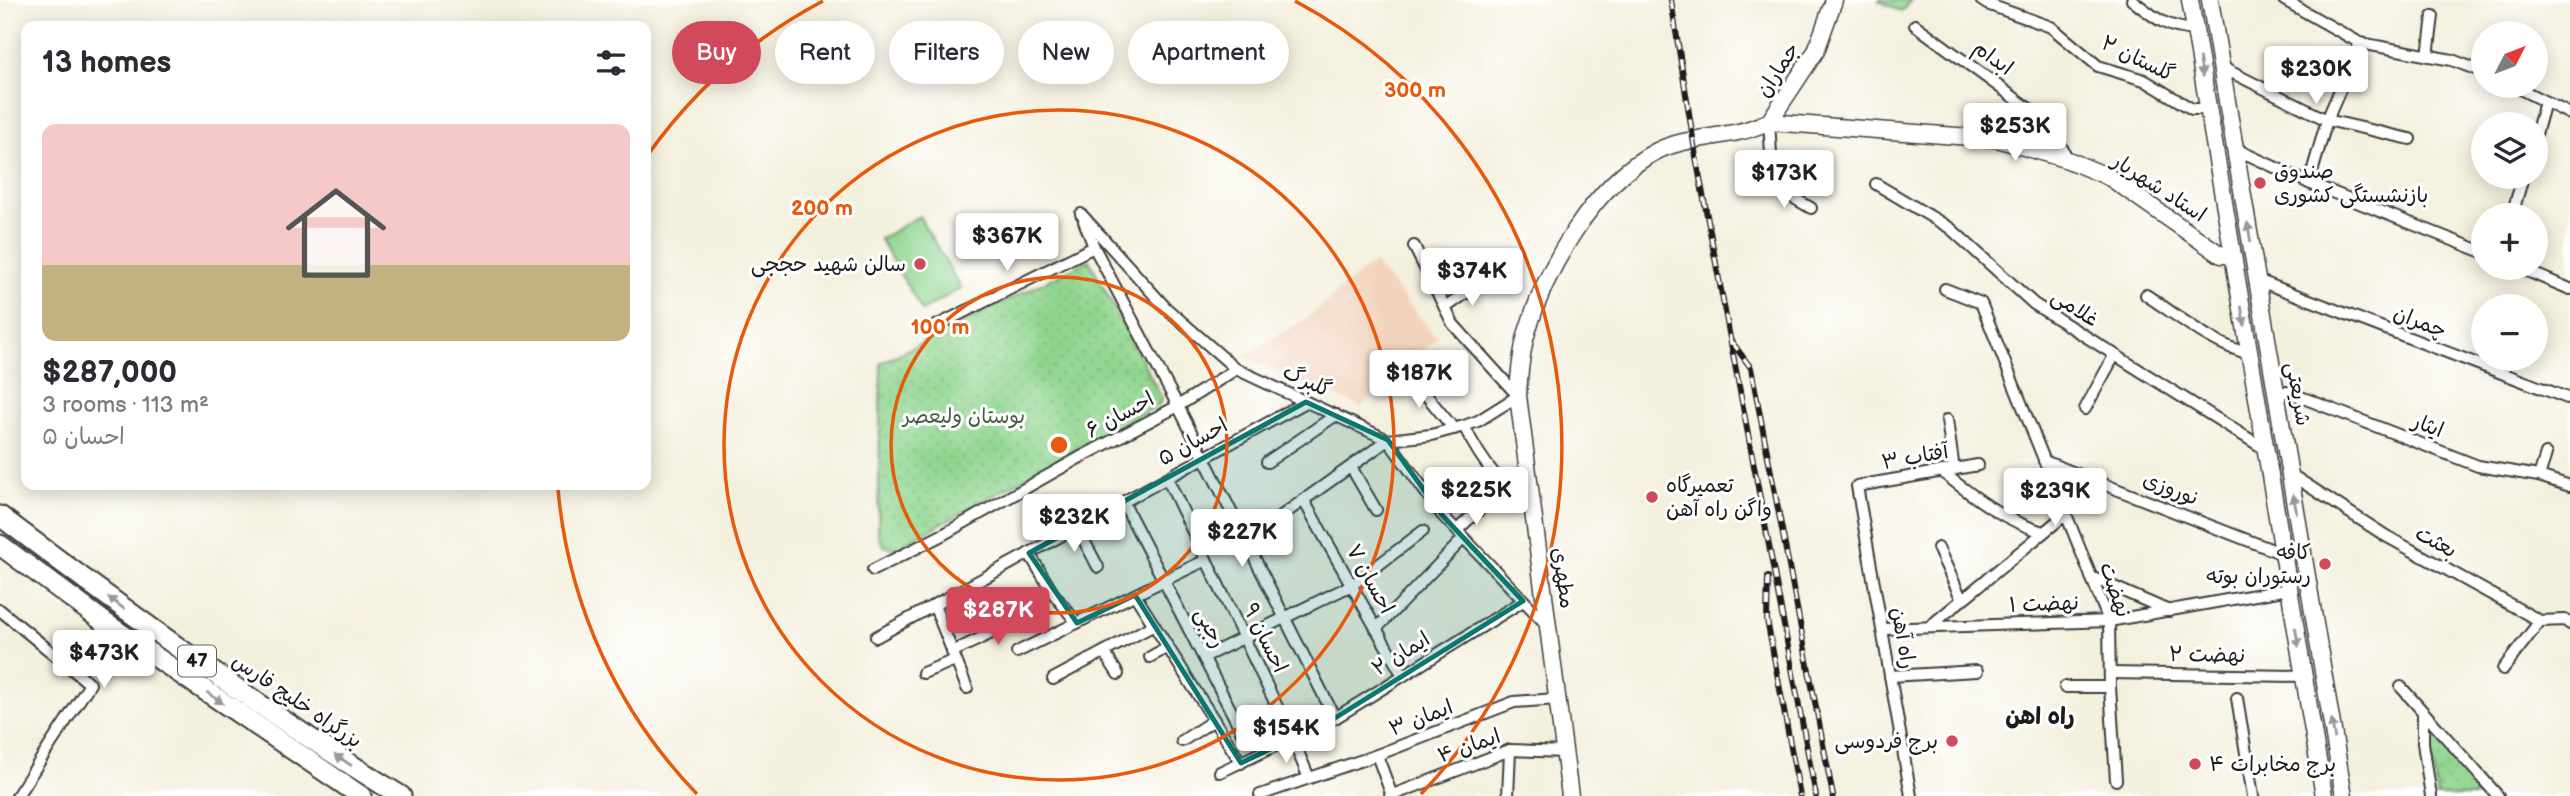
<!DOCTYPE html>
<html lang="en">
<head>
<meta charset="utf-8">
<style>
	:root { --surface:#fff; --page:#f7f7f7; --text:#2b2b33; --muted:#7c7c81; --accent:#d1495b }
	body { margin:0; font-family:"Balsamiq Sans","Playpen Sans Arabic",sans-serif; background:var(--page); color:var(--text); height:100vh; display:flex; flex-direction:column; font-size:26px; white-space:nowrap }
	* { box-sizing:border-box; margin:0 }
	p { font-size:23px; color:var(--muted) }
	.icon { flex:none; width:38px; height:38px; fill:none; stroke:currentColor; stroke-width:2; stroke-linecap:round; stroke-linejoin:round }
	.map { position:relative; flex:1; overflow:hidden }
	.panel { position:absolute; left:21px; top:21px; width:630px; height:469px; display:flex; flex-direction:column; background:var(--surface); border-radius:14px; box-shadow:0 4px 18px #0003 }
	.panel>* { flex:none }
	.banner { position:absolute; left:672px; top:21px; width:665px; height:63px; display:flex; gap:14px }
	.needle { width:46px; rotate:48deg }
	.controls { position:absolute; left:2471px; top:21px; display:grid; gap:14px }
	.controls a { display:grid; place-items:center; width:77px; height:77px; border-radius:50%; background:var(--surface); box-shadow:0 4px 18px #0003; font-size:35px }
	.price { position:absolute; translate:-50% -60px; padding:0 16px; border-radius:7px; background:#fff; color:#222; font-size:23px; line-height:46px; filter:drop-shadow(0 2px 4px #0008) }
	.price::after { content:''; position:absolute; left:50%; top:42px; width:21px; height:16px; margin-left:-10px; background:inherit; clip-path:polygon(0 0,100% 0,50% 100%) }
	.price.on { background:var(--accent); color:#fff }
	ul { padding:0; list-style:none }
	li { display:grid; align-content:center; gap:14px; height:371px; padding:0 21px }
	li span { display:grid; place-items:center; height:217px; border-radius:14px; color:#555 }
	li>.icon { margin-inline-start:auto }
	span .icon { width:126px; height:126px; fill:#fffc; stroke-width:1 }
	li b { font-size:30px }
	h2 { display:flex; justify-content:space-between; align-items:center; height:84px; padding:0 21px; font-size:30px }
	.chip { padding:0 24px; border-radius:32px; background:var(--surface); box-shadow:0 4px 18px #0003; font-size:24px; line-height:63px }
	.chip.on { background:var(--accent); color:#fff }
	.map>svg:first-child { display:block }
</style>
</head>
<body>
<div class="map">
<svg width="2570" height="796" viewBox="0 0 2570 796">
	<defs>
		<pattern id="grass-dots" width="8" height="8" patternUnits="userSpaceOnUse" patternTransform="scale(1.75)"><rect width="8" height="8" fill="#90d58f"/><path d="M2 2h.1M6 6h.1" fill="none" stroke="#7cb67b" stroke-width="1.8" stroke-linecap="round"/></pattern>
	</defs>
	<rect width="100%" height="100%" fill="#fff"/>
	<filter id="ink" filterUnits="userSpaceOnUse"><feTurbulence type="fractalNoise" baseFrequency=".0143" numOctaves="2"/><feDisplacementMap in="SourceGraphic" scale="14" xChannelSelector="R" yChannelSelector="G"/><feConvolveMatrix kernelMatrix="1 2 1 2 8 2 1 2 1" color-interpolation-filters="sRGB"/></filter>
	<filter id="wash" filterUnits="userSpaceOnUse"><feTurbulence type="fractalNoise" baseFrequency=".00686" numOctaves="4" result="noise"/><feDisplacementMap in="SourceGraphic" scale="28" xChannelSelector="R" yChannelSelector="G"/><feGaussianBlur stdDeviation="1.57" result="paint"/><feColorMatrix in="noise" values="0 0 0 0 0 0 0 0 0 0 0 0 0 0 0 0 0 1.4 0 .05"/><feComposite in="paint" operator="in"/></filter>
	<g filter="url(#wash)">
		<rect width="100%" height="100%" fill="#f4f0de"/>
		<polygon fill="#f2d4be" points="1374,262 1437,338 1361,407 1244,356 1307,318"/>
		<g fill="url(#grass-dots)" stroke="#567856" stroke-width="2">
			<polygon points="1878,0 1911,0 1901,12"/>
			<polygon points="1089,260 1162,398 1159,405 895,549 884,546 878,535 881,363"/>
			<polygon points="2427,724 2491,796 2437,796"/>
		</g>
		<polygon fill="#90d58f" stroke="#567856" stroke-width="2" points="919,216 961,288 922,311 880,239"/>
	</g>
	<g filter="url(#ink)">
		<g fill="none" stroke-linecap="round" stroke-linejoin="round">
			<g stroke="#3c3c39" stroke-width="14">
				<g id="street">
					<polyline points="1981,0 1987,4 2051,27 2098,66 2144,80 2192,109 2208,109"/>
					<path d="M2132,0C2154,17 2165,28 2195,30"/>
					<polyline points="2284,0 2360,43 2452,60 2483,72"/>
					<polyline points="1915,25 2050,124 2068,160"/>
					<polyline points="2428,56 2433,16"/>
					<polyline points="2222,64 2227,70 2327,120 2410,139"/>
					<polyline points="2514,86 2570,114"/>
					<polyline points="1769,122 1773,186 1811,208"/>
					<polyline points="2536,134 2545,102"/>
					<polyline points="2234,144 2242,152 2309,183 2483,252"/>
					<polyline points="2309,183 2327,120 2360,43"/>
					<polyline points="1876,184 1950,228 2034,304 2265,449"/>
					<polyline points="1081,214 1166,308 1236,369 1388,440 1431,435 1464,426 1478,421 1518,396 1453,324 1414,246"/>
					<polyline points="2512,215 2523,177"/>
					<polyline points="1084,221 1094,247 1178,406 1335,718"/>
					<polyline points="2520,268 2570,289"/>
					<polyline points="2257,280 2570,399"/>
					<polyline points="1945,289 1981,303 2109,621 2110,687 2116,780"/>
					<path d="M2146,295C2174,313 2217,348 2249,353"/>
					<polyline points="1445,308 1480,283"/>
					<polyline points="934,327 1094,247"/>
					<polyline points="1407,372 1454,429"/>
					<polyline points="2276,392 2288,392 2478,466 2539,476 2570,486"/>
					<polyline points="2085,409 2114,356"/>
					<polyline points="1947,420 1954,470"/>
					<path d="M1464,426C1479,457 1500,488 1531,504"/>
					<polyline points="2044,461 2283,554"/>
					<polyline points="1267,462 1336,415"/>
					<polyline points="1351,467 1376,510"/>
					<path d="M1942,472C1974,497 2003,520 2043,532"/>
					<polyline points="2290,474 2386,536 2540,621 2565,620 2570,624"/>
					<polyline points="2539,476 2546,454"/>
					<polyline points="1167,478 1293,740 1309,778"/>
					<polyline points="1304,501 1403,676"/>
					<polyline points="1123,502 1243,734"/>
					<polyline points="1435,505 1468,479"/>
					<polyline points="1077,527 1098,567"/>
					<polyline points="1457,530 1481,508"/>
					<polyline points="1246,541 1388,440 1442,515 1548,626"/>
					<polyline points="1938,548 1962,600"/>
					<polyline points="1029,553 1053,593 1077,623"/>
					<polyline points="873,570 944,534 1079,458 1178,406 1236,369"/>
					<polyline points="2091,577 2169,611"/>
					<polyline points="1135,595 1241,763"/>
					<polyline points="934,605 967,688"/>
					<polyline points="0,610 90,684 17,796"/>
					<polyline points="1929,627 2066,514"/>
					<polyline points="1376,629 1464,538"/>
					<polyline points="1882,629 2109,621 2289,589"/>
					<polyline points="876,637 1306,402"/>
					<polyline points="952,652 998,630 1027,611"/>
					<polyline points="1017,652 1206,560"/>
					<polyline points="1104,652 1118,674"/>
					<polyline points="1150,657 1168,647"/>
					<polyline points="1204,657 1352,585 1423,531"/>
					<polyline points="2503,669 2540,621"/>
					<polyline points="923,673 955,660"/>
					<polyline points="2110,673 2304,676"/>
					<polyline points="1890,676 1977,671"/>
					<polyline points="1053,679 1154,625"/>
					<polyline points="2065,687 2110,687"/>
					<polyline points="2401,687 2498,796"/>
					<polyline points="2237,698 2253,796"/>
					<polyline points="2423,713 2423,743 2431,796"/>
					<polyline points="1182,741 1214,720"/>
					<polyline points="1377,755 1392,796"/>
					<polyline points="1220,772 1335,718 1523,601"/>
					<polyline points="1260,795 1377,755 1514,702 1558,699"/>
					<polyline points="1390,796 1510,750 1565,752"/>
					<polyline points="1508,796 1510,750"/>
					<polyline points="1911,796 1857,486 1978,465"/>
				</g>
			</g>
			<g stroke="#3c3c39" stroke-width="19">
				<g id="secondary">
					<polyline points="2190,0 2324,796"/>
					<polyline points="2210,0 2344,796"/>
					<polyline points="1769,122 1816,51 1834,0"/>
					<path d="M1570,796L1518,396C1519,375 1521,353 1527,332C1546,268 1594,184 1655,152C1680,139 1711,138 1738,132C1749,130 1759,125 1769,122L1997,139L2068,160L2109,177L2221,255H2232"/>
				</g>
			</g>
			<g stroke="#3c3c39" stroke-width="23">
				<g id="highway">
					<path d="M0,516C130,614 262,711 401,796"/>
					<polyline points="0,545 104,622 361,796"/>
				</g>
			</g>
			<use href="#street" stroke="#fff" stroke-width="10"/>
			<use href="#secondary" stroke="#fff" stroke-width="16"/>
			<use href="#highway" stroke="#fff" stroke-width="19"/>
			<g stroke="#1c1c1c" stroke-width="6">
				<g id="rail">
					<polyline points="1671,0 1696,157 1816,796"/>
					<polyline points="1732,342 1751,368 1833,796"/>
					<polyline points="1768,577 1767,620 1800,796"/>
				</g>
			</g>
			<use href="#rail" stroke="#fff" stroke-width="3.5" stroke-dasharray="10" stroke-linecap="butt"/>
		</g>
		<defs><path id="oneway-solid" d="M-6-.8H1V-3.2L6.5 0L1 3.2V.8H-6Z" transform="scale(1.75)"/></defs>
		<g fill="#999">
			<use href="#oneway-solid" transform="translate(2201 67) rotate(80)"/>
			<use href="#oneway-solid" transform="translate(2249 232) rotate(-100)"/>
			<use href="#oneway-solid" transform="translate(2243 316) rotate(80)"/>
			<use href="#oneway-solid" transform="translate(2295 504) rotate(-100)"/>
			<use href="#oneway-solid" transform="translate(116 603) rotate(-144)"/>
			<use href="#oneway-solid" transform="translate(2297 637) rotate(80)"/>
			<use href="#oneway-solid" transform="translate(215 698) rotate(35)"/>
			<use href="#oneway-solid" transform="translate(2333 729) rotate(-100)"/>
			<use href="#oneway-solid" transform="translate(343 760) rotate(-147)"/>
		</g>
	</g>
	<path fill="#0f766e" fill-opacity="0.2" stroke="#0f766e" stroke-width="5" stroke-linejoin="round" d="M1306,402L1388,440L1442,515L1523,601L1335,718L1241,763L1135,595L1077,623L1029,553Z"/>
	<g fill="none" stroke="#e8590c" stroke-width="3.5">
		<circle cx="1059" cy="445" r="168"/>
		<circle cx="1059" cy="445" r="335"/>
		<path d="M697 794A503 503 0 0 1 558 489M647 156A503 503 0 0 1 823 1M1295 1A503 503 0 0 1 1421 794"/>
	</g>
	<g fill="#d1495b" stroke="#fff" stroke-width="2.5">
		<circle cx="2260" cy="183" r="7"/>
		<circle cx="920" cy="264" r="7"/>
		<circle cx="1652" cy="497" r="7"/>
		<circle cx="2325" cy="564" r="7"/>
		<circle cx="1952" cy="741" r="7"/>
		<circle cx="2195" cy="764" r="7"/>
	</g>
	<g text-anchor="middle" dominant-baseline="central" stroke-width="6" stroke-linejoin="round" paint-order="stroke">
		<rect fill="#fff" stroke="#606060" stroke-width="2" x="178" y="645.5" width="38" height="31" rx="5"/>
		<g font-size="19" font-weight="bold" fill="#1c1c1c">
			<text x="197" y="661">47</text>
		</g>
		<g font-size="21" fill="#1c1c1c" stroke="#fff">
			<text transform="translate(1993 58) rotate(36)">ابدام</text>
			<text transform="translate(2138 59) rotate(26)">گلستان ۲</text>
			<text transform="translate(1778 70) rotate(-57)">جماران</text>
			<text transform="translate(2159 188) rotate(33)">استاد شهریار</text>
			<text transform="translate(2075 308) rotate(33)">غلامی</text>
			<text transform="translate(2420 322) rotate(21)">چمران</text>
			<text transform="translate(1307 381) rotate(25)">گلبرگ</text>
			<text transform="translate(2298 394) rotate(80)">شریعتی</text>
			<text transform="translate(1120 415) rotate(-28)">احسان ۶</text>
			<text transform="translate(2428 426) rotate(21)">ایثار</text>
			<text transform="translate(1193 442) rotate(-29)">احسان ۵</text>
			<text transform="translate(1915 457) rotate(-10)">آفتاب ۳</text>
			<text transform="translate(2171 489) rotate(21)">نوروزی</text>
			<text transform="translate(2436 542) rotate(29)">بعثت</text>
			<text transform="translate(1563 578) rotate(82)">مطهری</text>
			<text transform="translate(1370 579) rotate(61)">احسان ۷</text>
			<text transform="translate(2115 590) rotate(71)">نهضت</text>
			<text transform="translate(2044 604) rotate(-2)">نهضت ۱</text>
			<text transform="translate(1210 628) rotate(63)">رجبی</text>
			<text transform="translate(1265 638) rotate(64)">احسان ۹</text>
			<text transform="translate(1903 638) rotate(80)">راه آهن</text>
			<text transform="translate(1401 654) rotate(-32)">ایمان ۲</text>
			<text transform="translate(2207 655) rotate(1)">نهضت ۲</text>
			<text transform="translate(297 701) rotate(34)">بزرگراه خلیج فارس</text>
			<text transform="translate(1421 718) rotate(-21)">ایمان ۳</text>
			<text transform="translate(1469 746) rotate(-19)">ایمان ۴</text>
		</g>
		<g font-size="21" fill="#1c1c1c" stroke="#fff" text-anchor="start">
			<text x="2274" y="171">صندوق<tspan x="2274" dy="24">بازنشستگی کشوری</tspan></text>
			<text x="906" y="264" text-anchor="end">سالن شهید حججی</text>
			<text x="1666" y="485">تعمیرگاه<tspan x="1666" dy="24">واگن راه آهن</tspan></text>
			<text x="2311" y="552" text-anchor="end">کافه<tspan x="2311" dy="24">رستوران بوته</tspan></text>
			<text x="1938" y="741" text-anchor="end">برج فردوسی</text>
			<text x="2209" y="764">برج مخابرات ۴</text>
		</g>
		<g font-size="21" fill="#455d44" stroke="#fff">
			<text x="964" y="416">بوستان ولیعصر</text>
		</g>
		<g font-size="23" font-weight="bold" fill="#1c1c1c" stroke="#fff">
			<text x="2040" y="717">راه اهن</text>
		</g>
	</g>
	<circle cx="1059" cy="445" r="10" fill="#e8590c" stroke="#fff" stroke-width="3.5"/>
	<g font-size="21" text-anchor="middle" font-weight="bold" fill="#e8590c" stroke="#fff" stroke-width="6" stroke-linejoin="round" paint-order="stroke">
		<text x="1415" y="97">300 m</text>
		<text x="822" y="215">200 m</text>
		<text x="940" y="334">100 m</text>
	</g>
</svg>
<div class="controls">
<a><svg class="needle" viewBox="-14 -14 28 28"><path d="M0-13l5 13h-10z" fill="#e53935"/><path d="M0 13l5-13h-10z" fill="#7c7c81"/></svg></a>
<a><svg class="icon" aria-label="layers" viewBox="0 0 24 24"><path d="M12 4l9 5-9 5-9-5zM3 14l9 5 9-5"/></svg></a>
<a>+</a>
<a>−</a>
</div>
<b class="price" style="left:2316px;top:106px">$230K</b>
<b class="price" style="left:2015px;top:163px">$253K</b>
<b class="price" style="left:1784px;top:210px">$173K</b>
<b class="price" style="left:1007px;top:273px">$367K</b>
<b class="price" style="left:1472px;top:308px">$374K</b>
<b class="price" style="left:1419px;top:410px">$187K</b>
<b class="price" style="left:1476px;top:527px">$225K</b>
<b class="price" style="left:2055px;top:528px">$239K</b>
<b class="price" style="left:1074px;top:554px">$232K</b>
<b class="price" style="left:1242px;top:569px">$227K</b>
<b class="price on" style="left:998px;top:647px">$287K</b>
<b class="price" style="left:104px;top:690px">$473K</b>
<b class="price" style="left:1286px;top:765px">$154K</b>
<div class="banner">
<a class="chip on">Buy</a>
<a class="chip">Rent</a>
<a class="chip">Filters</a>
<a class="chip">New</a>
<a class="chip">Apartment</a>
</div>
<section class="panel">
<h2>13 homes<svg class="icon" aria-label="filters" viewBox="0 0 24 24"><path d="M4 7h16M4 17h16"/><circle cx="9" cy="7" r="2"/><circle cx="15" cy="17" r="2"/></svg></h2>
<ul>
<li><span style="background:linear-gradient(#f6c9c9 65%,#c2b280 0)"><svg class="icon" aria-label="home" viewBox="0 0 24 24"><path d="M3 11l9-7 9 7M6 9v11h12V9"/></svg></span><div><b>$287,000</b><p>3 rooms · 113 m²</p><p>احسان ۵</p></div></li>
</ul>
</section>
</div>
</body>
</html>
